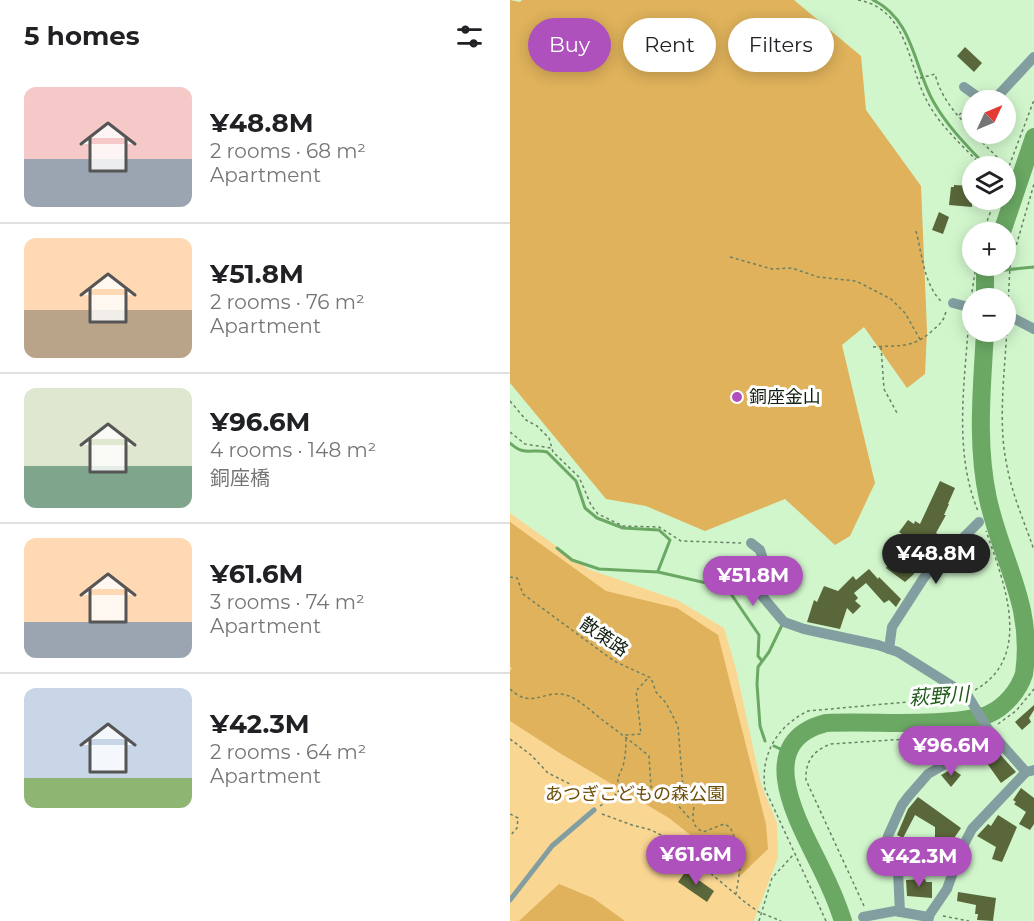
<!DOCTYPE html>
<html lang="en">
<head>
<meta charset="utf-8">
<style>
	:root { --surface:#fff; --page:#f2f2f2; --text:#202124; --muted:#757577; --line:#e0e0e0; --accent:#ae51bc }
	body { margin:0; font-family:Montserrat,"Noto Sans JP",sans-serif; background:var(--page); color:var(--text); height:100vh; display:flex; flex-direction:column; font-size:22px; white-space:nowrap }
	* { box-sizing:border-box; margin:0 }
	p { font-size:20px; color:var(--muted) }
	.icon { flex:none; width:33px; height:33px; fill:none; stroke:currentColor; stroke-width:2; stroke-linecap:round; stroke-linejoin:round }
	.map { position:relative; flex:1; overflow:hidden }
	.panel { display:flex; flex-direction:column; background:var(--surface); width:510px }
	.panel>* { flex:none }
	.hud { position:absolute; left:18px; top:18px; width:416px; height:54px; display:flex; gap:12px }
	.needle { width:39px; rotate:46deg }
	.buttons { position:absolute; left:452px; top:90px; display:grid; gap:12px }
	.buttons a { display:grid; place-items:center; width:54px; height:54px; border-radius:50%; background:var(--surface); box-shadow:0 3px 15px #0003; font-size:30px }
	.price { position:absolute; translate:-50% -51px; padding:0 14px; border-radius:21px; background:var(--accent); color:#fff; font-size:20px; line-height:39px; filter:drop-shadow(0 2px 3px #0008) }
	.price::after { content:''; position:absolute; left:50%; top:36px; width:18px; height:14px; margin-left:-9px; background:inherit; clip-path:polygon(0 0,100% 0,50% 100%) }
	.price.on { background:#222; color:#fff }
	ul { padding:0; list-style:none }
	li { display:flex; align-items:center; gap:18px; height:150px; padding:0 24px }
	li+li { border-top:2px solid var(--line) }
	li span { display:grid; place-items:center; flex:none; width:168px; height:120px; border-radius:12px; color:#555 }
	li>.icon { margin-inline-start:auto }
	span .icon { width:72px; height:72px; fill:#fffc; stroke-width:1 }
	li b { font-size:26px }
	h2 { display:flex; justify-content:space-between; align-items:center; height:72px; padding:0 24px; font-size:26px }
	.tag { padding:0 21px; border-radius:27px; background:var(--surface); box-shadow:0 3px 15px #0003; font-size:21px; line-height:54px }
	.tag.on { background:var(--accent); color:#fff }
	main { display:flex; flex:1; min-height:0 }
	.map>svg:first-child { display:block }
</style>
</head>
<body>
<main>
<section class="panel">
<h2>5 homes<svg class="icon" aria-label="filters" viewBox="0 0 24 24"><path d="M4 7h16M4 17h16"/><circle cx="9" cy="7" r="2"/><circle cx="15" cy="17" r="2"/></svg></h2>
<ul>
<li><span style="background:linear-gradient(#f6c9c9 60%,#9aa5b1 0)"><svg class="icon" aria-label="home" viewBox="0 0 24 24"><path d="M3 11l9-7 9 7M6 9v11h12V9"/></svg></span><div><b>¥48.8M</b><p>2 rooms · 68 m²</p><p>Apartment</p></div></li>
<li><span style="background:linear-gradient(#ffd9b3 60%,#b9a48a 0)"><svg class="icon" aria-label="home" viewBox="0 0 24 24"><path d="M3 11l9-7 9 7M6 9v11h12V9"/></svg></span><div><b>¥51.8M</b><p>2 rooms · 76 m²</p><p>Apartment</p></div></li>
<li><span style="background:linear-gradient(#dfe7d0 65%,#7fa58c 0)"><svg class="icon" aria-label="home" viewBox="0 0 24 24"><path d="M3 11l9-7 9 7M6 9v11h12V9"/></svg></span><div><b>¥96.6M</b><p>4 rooms · 148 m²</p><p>銅座橋</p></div></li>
<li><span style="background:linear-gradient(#ffd9b3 70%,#9aa5b1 0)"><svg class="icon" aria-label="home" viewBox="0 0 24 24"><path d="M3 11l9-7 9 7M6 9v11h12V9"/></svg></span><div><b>¥61.6M</b><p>3 rooms · 74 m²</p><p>Apartment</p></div></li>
<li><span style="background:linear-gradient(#c9d6e8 75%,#8fb573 0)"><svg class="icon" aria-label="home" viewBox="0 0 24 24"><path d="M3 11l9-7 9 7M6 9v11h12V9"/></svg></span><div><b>¥42.3M</b><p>2 rooms · 64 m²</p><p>Apartment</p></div></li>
</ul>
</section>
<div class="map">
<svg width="524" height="921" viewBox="0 0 524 921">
	<rect width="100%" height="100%" fill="#d1f6cc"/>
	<polygon fill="#fad693" points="0,513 78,569 167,600 214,628 226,669 251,784 267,823 268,857 244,921 0,921"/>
	<g fill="#dfb25b">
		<polygon points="0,0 10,2 12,0 284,0 351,56 356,110 411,186 417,331 415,374 397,388 354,327 332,345 365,483 340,536 325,545 275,499 195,531 136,506 96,499 0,383"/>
		<polygon points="0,522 96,591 167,608 208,635 256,824 258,849 231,875 159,818 48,752 0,721 0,670 2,669 0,666"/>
		<polygon points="49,884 83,898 115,921 9,921"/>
	</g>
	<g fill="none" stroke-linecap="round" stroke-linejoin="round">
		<g stroke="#6aa863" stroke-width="3">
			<path d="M363,0C403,19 404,67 423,101C437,126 457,146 476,166"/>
			<polyline points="495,187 504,193"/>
			<polyline points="475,272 524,267"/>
			<path d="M0,443C15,457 22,448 37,452L66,481L75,508L87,518L113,528L149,530L160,540L148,571"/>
			<polyline points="47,548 62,560 89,569 148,572 214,587 219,591 249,635 248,656 252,661"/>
			<polyline points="255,741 250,726 247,684 248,667 259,652 272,625"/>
			<polyline points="264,746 279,753"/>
		</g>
		<g stroke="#6aa863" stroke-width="18">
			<polyline points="492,232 524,137"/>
			<polyline points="475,298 475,272 478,266"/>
			<path d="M333,921C327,902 319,884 310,866C289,823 241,742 316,723C361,721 407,726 453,720C461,718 471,718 479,714C495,707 509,690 514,674C524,604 492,563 478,499C466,444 472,388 475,332"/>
		</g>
	</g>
	<g fill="#5a673a">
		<polygon points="455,47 472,63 464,72 447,56"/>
		<polygon points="444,185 462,186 462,207 439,205 441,187 444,187"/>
		<polygon points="429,212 439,217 433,234 422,230"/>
		<polygon points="430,481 445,488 438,504 439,504 434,515 436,515 426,533 438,540 423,553 413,546 396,565 404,571 404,574 395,582 376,568 382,559 386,562 404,543 389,532 398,520 404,524 405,521 410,524"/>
		<polygon points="359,569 368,579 369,577 391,599 386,607 379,600 374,603 356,583 344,593 348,598 345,601 351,606 343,614 337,608 330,629 297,622 304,600 307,602 314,586 328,591 343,576 346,580"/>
		<polygon points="272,572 283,585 274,592 271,588 261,595 255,588 256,583 261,577 263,579"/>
		<polygon points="524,705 524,710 519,718 521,722 512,730 505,722"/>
		<polygon points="477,740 506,772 491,783 474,759 471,763 462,753"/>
		<polygon points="442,769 451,775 441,787 431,775"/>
		<polygon points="511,788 524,798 524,824 520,830 509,824 516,812 504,804 506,802 503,800"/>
		<polygon points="408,797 451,828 440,844 428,844 428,864 414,864 414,860 397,860 397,856 382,856 384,844 425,842 425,827 405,815 393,838 387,835 398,809"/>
		<polygon points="488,815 507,827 492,862 482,859 486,847 467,836 478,824 481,826"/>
		<polygon points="176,871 204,891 197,902 168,882"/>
		<polygon points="415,879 416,882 422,882 422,898 397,896 396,880"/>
		<polygon points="448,892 486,898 483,921 467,920 468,914 465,914 466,905 447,901"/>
	</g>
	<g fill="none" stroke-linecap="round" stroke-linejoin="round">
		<g stroke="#698166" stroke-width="1.5" stroke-dasharray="3 3" stroke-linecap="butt">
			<path d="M348,0C399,9 398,68 418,103C431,127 453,146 472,166"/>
			<path d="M410,78L425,74C431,98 445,113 462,131"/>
			<polyline points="449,115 461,104"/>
			<polyline points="464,134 498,168"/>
			<polyline points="495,177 524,100"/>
			<path d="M406,231C412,253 414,286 432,302"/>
			<polyline points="473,232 485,200"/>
			<polyline points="220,257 262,269 282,268 308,277 346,281 381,299 395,313 411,341"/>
			<polyline points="461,298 466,266"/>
			<polyline points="498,304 500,267 524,184"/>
			<path d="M459,317C455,381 443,451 468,511"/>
			<path d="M497,327C495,370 488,420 496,461C501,492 514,521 524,550"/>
			<path d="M363,347C388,345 402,349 422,331C430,324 434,321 436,311"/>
			<polyline points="371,347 374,389 387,413"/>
			<polyline points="0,401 16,420 27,426 39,438 43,452 69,477 81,505 88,514 113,526 149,527 171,541 231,543"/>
			<polyline points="0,432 15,444 41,448"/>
			<path d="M0,577L7,578L13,594L104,661L141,678L146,692L156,703L168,726L173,788L184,805C183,818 180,825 193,832L214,824L220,827L224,836L225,853L231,863L226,894"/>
			<path d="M0,689C22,710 34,689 56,695C69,698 87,717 98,724C112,735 125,744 139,756L141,787L164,801L181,820"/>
			<path d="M465,690C524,657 494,582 476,531"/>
			<polyline points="488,724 506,711 524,689"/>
			<polyline points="0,739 21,755 38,773 60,784 79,804"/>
			<path d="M90,806L106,795L105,794L111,789C103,777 113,773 114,761C116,753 116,744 116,735L131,734L126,691L139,677"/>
			<polyline points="0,814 8,818 7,828 0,836"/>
			<polyline points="92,814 122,825 141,830 161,840 236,903 249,912 271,921"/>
			<path d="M354,906L296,780C295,761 304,750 321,744L456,735"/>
			<polyline points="433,916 459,921"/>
			<polyline points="249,921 262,878 284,854"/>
			<path d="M316,921L255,789C250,755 267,726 298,711L441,698"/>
		</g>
		<polyline stroke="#839ea0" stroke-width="5" points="0,900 42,846 84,810"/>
		<g stroke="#839ea0" stroke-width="10">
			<polyline points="454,87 468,97 476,100"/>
			<polyline points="484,100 524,57"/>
			<polyline points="443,303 462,308"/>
			<polyline points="495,314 524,329"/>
			<polyline points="241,543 250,550 252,556 247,590 274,622 294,629 368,645 388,652 447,689 458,696 478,729 516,772 524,770"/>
			<polyline points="379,649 382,627 413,579 429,558 447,544 469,522"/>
			<polyline points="388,871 390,912"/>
			<polyline points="444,871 388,871 375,862 373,856 378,836 392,805 398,797 418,774 444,759 478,729"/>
			<polyline points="353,917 385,911 418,917"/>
			<polyline points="418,921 420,914 437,889 451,850 462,829 516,772"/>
		</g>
	</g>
	<circle fill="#ae51bc" stroke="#fff" stroke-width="2" cx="227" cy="397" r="6"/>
	<g text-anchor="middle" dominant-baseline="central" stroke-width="6" stroke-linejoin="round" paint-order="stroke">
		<g font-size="18" fill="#111e0f" stroke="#fff" text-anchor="start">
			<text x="239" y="397">銅座金山</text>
		</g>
		<g font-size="18" fill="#111e0f" stroke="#fff">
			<text transform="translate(94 637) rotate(35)">散策路</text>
		</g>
		<g font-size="18" fill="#6d4f09" stroke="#fff">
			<text x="125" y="794">あつぎこどもの森公園</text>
		</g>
		<g font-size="20" font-style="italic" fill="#1e5c19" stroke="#fff">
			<text transform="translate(429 696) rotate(-4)">萩野川</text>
		</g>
	</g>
</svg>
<div class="buttons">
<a><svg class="needle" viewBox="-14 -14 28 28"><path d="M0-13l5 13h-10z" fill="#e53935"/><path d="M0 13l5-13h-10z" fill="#757577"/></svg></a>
<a><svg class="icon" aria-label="layers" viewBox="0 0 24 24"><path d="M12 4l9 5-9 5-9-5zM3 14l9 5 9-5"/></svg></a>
<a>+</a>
<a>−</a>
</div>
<b class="price on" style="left:426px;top:585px">¥48.8M</b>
<b class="price" style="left:243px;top:607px">¥51.8M</b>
<b class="price" style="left:441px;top:777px">¥96.6M</b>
<b class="price" style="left:186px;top:886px">¥61.6M</b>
<b class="price" style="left:409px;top:888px">¥42.3M</b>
<div class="hud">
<a class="tag on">Buy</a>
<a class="tag">Rent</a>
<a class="tag">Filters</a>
</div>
</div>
</main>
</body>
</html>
